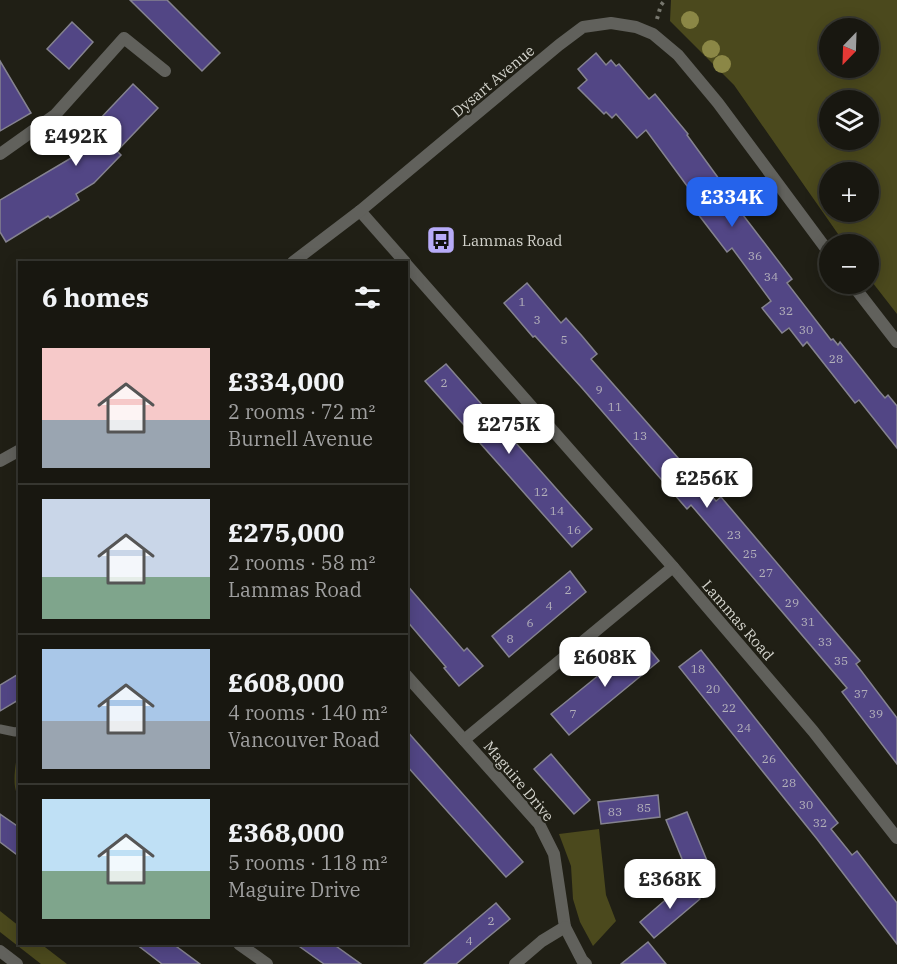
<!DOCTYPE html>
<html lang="en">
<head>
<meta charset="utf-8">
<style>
	:root { --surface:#181710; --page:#25241e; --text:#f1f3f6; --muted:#9f9f9f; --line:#363630; --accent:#2563eb }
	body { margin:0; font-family:"IBM Plex Serif",serif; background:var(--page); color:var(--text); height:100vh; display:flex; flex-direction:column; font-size:22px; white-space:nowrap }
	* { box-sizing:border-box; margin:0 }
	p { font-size:20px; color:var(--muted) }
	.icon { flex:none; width:33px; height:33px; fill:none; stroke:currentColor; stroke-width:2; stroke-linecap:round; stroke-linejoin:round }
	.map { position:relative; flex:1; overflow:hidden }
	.panel { position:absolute; left:18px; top:261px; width:390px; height:684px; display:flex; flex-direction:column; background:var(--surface); border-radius:0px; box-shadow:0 3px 15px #0003,0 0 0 2px var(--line) }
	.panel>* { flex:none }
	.needle { width:39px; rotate:203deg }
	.controls { position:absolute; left:819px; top:18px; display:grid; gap:12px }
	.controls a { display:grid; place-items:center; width:60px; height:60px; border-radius:50%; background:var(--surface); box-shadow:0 3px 15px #0003,0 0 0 2px var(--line); font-size:30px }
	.price { position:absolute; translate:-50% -51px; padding:0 14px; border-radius:12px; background:#fff; color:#222; font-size:20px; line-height:39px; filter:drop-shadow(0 2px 3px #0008) }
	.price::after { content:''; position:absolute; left:50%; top:36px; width:18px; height:14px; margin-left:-9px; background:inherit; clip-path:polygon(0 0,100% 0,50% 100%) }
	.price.current { background:var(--accent); color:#fff }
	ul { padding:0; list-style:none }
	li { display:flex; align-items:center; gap:18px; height:150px; padding:0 24px }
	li+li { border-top:2px solid var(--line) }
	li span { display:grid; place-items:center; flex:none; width:168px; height:120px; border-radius:0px; color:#555 }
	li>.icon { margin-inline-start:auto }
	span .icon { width:72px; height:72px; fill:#fffc; stroke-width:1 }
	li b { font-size:26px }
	h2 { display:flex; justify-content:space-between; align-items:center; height:72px; padding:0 24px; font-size:26px }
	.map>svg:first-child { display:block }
</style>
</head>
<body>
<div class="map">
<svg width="897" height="964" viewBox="0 0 897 964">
	<rect width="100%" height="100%" fill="#201f15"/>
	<g fill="#4b491d" fill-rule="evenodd">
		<path d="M671,0H897V314L869,278L868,244H845L734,85L670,21ZM868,28V68H830V28ZM868,100V140H830V100ZM830,172H868V212H830Z"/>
		<path d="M19,744V797C10,786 17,758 19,744Z"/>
		<polygon points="599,829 606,895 616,921 593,946 580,922 573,899 571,866 559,834"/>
		<polygon points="0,911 19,926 20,944 41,944 67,964 41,964 0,932"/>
	</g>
	<g fill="#524685" stroke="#858390" stroke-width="1.5">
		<polygon points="130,0 167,0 220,53 202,71"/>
		<polygon points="72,22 93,42 69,69 47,49"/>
		<polygon points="596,53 606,65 611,60 616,66 619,64 649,99 655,94 688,134 687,135 719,179 717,181 792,279 787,283 831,340 833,339 838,345 840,342 879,391 885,398 888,395 897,406 897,448 859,400 855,403 807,342 803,346 789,328 782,333 762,308 771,301 732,248 727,252 698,214 704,209 646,130 637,138 616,114 612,118 606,112 604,114 578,88 587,80 578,69"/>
		<polygon points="0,61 31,113 0,131"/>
		<polygon points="133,84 158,108 117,151 121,155 94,183 76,194 79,200 50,218 48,216 6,242 0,232 0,200 88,148 80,140"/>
		<polygon points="527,283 561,323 566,318 582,336 597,354 591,359 716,501 721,497 860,661 856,664 897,718 897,764 842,692 847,688 762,588 691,505 687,509 582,388 535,336 533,337 504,303"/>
		<polygon points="446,364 592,529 572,547 425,381"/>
		<polygon points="570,571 586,592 509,657 492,636"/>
		<polygon points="406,584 464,651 467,648 483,666 459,686 444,668 446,667 406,620"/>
		<polygon points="642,640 659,661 569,735 551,714"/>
		<polygon points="701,650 838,823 831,829 852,855 857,851 897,903 897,944 817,839 679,667"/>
		<polygon points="20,673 20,699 0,711 0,685"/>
		<polygon points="406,730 523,862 506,877 406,765"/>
		<polygon points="551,754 590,800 574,814 534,769"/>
		<polygon points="658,795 660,817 601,824 598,802"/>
		<polygon points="687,812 710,868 689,876 666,820"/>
		<polygon points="0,814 20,828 20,857 0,842"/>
		<polygon points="686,882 700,899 654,938 640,922"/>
		<polygon points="496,903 510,919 487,938 456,964 424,964"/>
		<polygon points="648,942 666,964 621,964"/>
		<polygon points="136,944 173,944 200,964 162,964"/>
		<polygon points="296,944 333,944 361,964 324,964"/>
	</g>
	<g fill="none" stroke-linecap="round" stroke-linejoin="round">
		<polyline stroke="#77776e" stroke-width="4" stroke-dasharray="3 4.5" stroke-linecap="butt" points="657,19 661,5 665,0"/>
		<polyline stroke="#61615c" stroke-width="9" points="0,729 15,732 20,731"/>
		<g stroke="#61615c" stroke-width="12">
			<polyline points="0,154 55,115 124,38 165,71"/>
			<polyline points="360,211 405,262"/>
			<polyline points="293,262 360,211 559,45 583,27 611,23 636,27 653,34 678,55 718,103 830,254"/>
			<polyline points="406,264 673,567 813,731 897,838"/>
			<polyline points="852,284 897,342"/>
			<polyline points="0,461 20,450"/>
			<polyline points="406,675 539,824 554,854 565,927 542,941 515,964"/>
			<polyline points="464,740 673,567"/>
			<polyline points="565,927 582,960 586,964"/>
			<polyline points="239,944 267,964"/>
		</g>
		<polyline stroke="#61615c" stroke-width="12" points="0,951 17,964"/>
	</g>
	<g fill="#8b8746">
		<circle cx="690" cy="20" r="9"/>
		<circle cx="711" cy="49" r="9"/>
		<circle cx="722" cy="64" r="9"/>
	</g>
	<defs>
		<g id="bus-square" transform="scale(1.5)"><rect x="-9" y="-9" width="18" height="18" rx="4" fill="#b7abf8" stroke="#201f15"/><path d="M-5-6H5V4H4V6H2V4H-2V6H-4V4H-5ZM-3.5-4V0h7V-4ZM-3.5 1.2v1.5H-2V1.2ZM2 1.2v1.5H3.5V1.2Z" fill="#111"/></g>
	</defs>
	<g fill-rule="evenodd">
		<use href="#bus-square" x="441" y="240"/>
	</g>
	<g text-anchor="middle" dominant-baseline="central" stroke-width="4.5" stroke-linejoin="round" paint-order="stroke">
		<g font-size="12" fill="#b3b0ba">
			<text x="755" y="255">36</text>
			<text x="771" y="276">34</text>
			<text x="522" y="301">1</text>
			<text x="786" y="310">32</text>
			<text x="537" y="319">3</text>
			<text x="806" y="329">30</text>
			<text x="564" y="339">5</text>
			<text x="836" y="358">28</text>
			<text x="444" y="382">2</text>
			<text x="599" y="389">9</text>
			<text x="615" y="406">11</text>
			<text x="640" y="435">13</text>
			<text x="541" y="491">12</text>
			<text x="557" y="510">14</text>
			<text x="574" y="529">16</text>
			<text x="734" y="534">23</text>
			<text x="750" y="553">25</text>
			<text x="766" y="572">27</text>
			<text x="568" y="589">2</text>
			<text x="792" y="602">29</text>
			<text x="549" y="605">4</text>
			<text x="808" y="621">31</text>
			<text x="530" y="622">6</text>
			<text x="510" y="638">8</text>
			<text x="825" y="641">33</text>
			<text x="841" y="660">35</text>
			<text x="698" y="668">18</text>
			<text x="713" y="688">20</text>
			<text x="861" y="693">37</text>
			<text x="729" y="707">22</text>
			<text x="573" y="713">7</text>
			<text x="876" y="713">39</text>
			<text x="744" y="727">24</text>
			<text x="769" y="758">26</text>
			<text x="789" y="782">28</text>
			<text x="806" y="804">30</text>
			<text x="644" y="807">85</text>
			<text x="615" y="811">83</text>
			<text x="820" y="822">32</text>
			<text x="491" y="920">2</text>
			<text x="469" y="940">4</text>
		</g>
		<g font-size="15" fill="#d3d3cc" stroke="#201f15">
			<text transform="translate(493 81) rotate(-40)">Dysart Avenue</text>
			<text transform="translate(738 620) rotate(49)">Lammas Road</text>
			<text transform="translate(519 781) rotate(50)">Maguire Drive</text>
		</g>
		<g font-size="15" fill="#d3d3cc" stroke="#201f15" text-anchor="start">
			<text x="462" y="240">Lammas Road</text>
		</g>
	</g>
</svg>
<div class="controls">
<a><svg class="needle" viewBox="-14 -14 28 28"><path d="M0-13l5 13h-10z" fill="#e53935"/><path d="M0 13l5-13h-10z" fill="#9f9f9f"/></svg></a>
<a><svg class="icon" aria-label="layers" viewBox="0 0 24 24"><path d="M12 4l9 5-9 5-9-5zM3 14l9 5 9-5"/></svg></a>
<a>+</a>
<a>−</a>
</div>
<b class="price" style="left:76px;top:167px">£492K</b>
<b class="price current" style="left:732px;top:228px">£334K</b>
<b class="price" style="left:509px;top:455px">£275K</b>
<b class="price" style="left:707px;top:509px">£256K</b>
<b class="price" style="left:605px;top:688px">£608K</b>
<b class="price" style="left:670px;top:910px">£368K</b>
<section class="panel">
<h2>6 homes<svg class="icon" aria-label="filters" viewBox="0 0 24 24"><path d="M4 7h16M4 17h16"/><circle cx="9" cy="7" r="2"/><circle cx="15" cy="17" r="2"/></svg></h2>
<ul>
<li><span style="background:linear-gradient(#f6c9c9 60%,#9aa5b1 0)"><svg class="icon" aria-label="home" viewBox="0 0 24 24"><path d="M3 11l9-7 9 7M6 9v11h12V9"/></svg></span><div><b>£334,000</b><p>2 rooms · 72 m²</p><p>Burnell Avenue</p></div></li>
<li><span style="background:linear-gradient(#c9d6e8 65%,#7fa58c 0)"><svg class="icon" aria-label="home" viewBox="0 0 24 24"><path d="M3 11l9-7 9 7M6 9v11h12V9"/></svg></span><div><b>£275,000</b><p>2 rooms · 58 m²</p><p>Lammas Road</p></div></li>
<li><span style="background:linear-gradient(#a9c7e8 60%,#9aa5b1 0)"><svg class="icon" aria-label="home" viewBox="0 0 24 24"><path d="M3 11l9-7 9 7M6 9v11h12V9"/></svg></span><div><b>£608,000</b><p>4 rooms · 140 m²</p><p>Vancouver Road</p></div></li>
<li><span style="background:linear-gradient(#bfe0f5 60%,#7fa58c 0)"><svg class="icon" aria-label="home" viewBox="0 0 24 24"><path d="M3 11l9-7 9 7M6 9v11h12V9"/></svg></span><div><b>£368,000</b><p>5 rooms · 118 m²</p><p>Maguire Drive</p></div></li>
</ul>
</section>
</div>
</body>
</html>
